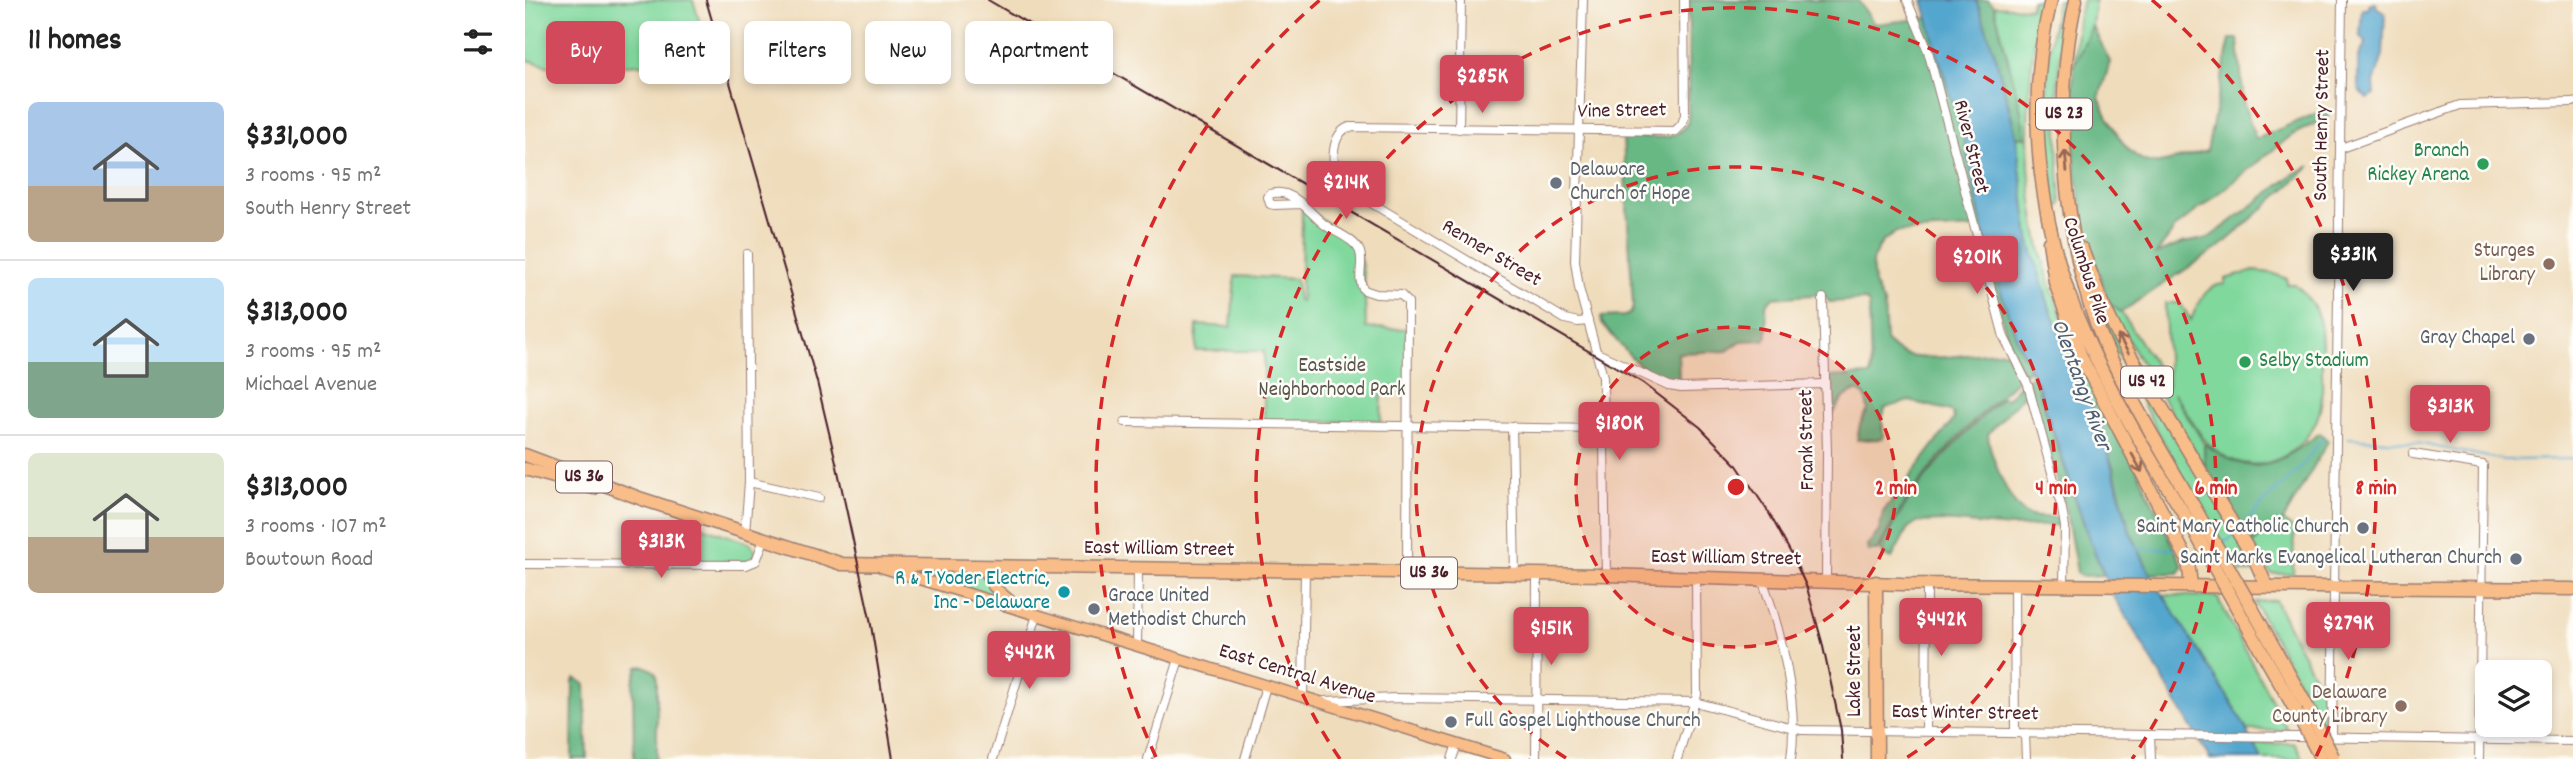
<!DOCTYPE html>
<html lang="en">
<head>
<meta charset="utf-8">
<style>
	:root { --surface:#fff; --page:#f2f2f2; --text:#222; --muted:#767676; --line:#e0e0e0; --accent:#d1495b }
	body { margin:0; font-family:Dekko,sans-serif; background:var(--page); color:var(--text); height:100vh; display:flex; flex-direction:column; font-size:26px; white-space:nowrap }
	* { box-sizing:border-box; margin:0 }
	p { font-size:23px; color:var(--muted) }
	.icon { flex:none; width:38px; height:38px; fill:none; stroke:currentColor; stroke-width:2; stroke-linecap:round; stroke-linejoin:round }
	.map { position:relative; flex:1; overflow:hidden }
	.drawer { display:flex; flex-direction:column; background:var(--surface); width:525px }
	.drawer>* { flex:none }
	.banner { position:absolute; left:21px; top:21px; width:665px; height:63px; display:flex; gap:14px }
	.tools { position:absolute; left:1950px; top:660px; display:grid; gap:14px }
	.tools a { display:grid; place-items:center; width:77px; height:77px; border-radius:10px; background:var(--surface); box-shadow:0 4px 10px #0003; font-size:35px }
	.price { position:absolute; translate:-50% -60px; padding:0 16px; border-radius:7px; background:var(--accent); color:#fff; font-size:23px; line-height:46px; filter:drop-shadow(0 2px 4px #0008) }
	.price::after { content:''; position:absolute; left:50%; top:42px; width:21px; height:16px; margin-left:-10px; background:inherit; clip-path:polygon(0 0,100% 0,50% 100%) }
	.price.active { background:#222; color:#fff }
	ul { padding:0; list-style:none }
	li { display:flex; align-items:center; gap:21px; height:175px; padding:0 28px }
	li+li { border-top:2px solid var(--line) }
	li span { display:grid; place-items:center; flex:none; width:196px; height:140px; border-radius:10px; color:#555 }
	li>.icon { margin-inline-start:auto }
	span .icon { width:84px; height:84px; fill:#fffc; stroke-width:1 }
	li b { font-size:30px }
	h2 { display:flex; justify-content:space-between; align-items:center; height:84px; padding:0 28px; font-size:30px }
	.chip { padding:0 24px; border-radius:10px; background:var(--surface); box-shadow:0 4px 10px #0003; font-size:24px; line-height:63px }
	.chip.active { background:var(--accent); color:#fff }
	main { display:flex; flex:1; min-height:0 }
	.map>svg:first-child { display:block }
</style>
</head>
<body>
<main>
<section class="drawer">
<h2>11 homes<svg class="icon" aria-label="filters" viewBox="0 0 24 24"><path d="M4 7h16M4 17h16"/><circle cx="9" cy="7" r="2"/><circle cx="15" cy="17" r="2"/></svg></h2>
<ul>
<li><span style="background:linear-gradient(#a9c7e8 60%,#b9a48a 0)"><svg class="icon" aria-label="home" viewBox="0 0 24 24"><path d="M3 11l9-7 9 7M6 9v11h12V9"/></svg></span><div><b>$331,000</b><p>3 rooms · 95 m²</p><p>South Henry Street</p></div></li>
<li><span style="background:linear-gradient(#bfe0f5 60%,#7fa58c 0)"><svg class="icon" aria-label="home" viewBox="0 0 24 24"><path d="M3 11l9-7 9 7M6 9v11h12V9"/></svg></span><div><b>$313,000</b><p>3 rooms · 95 m²</p><p>Michael Avenue</p></div></li>
<li><span style="background:linear-gradient(#dfe7d0 60%,#b9a48a 0)"><svg class="icon" aria-label="home" viewBox="0 0 24 24"><path d="M3 11l9-7 9 7M6 9v11h12V9"/></svg></span><div><b>$313,000</b><p>3 rooms · 107 m²</p><p>Bowtown Road</p></div></li>
</ul>
</section>
<div class="map">
<svg width="2048" height="759" viewBox="0 0 2048 759">
	<rect width="100%" height="100%" fill="#fdfcf7"/>
	<filter id="ink" filterUnits="userSpaceOnUse"><feTurbulence type="fractalNoise" baseFrequency=".0143" numOctaves="2"/><feDisplacementMap in="SourceGraphic" scale="14" xChannelSelector="R" yChannelSelector="G"/><feConvolveMatrix kernelMatrix="1 2 1 2 8 2 1 2 1" color-interpolation-filters="sRGB"/></filter>
	<filter id="wash" filterUnits="userSpaceOnUse"><feTurbulence type="fractalNoise" baseFrequency=".00686" numOctaves="4" result="noise"/><feDisplacementMap in="SourceGraphic" scale="28" xChannelSelector="R" yChannelSelector="G"/><feGaussianBlur stdDeviation="1.57" result="paint"/><feColorMatrix in="noise" values="0 0 0 0 0 0 0 0 0 0 0 0 0 0 0 0 0 1.4 0 .05"/><feComposite in="paint" operator="in"/></filter>
	<g filter="url(#wash)">
		<rect width="100%" height="100%" fill="#efdcbb"/>
		<g fill="#80d89d" stroke="#657c64" stroke-width="2">
			<polygon points="0,0 168,0 186,60 32,69 0,59"/>
			<path d="M1507,0H1518C1496,89 1497,209 1529,295C1542,332 1559,368 1574,404L1566,406C1540,353 1517,296 1504,238C1497,205 1495,170 1491,136L1499,137L1496,111L1469,6L1505,8Z"/>
			<path d="M1532,0H1545C1528,67 1532,137 1536,205L1531,207C1526,169 1521,131 1522,92C1522,61 1527,31 1532,0Z"/>
			<polygon points="1558,0 1570,0 1567,25 1549,67 1553,20"/>
			<path d="M777,206C791,216 826,237 832,251C841,270 840,307 841,328L882,329V387H857L856,422L739,421V351H671L672,325L706,327L710,276L771,279L773,300L776,301Z"/>
			<path d="M1729,271L1747,273L1762,279V284H1770C1799,310 1797,331 1797,367C1797,379 1798,393 1796,405C1791,435 1764,461 1734,464C1718,466 1701,459 1689,449C1672,435 1662,410 1648,393L1679,443L1680,468L1595,327L1583,303L1596,312L1643,385L1640,303H1655L1666,320C1672,304 1681,284 1700,284V279Z"/>
			<path d="M1570,297L1727,562L1728,572H1711C1663,481 1605,395 1570,297Z"/>
			<polygon points="1758,521 1769,530 1768,574 1746,574 1727,544"/>
			<polygon points="169,524 224,543 230,550 229,557 223,561 171,562"/>
			<polygon points="393,572 456,573 487,606 394,575"/>
			<polygon points="1638,595 1692,597 1763,731 1722,730"/>
			<polygon points="1750,600 1799,696 1798,725 1729,602"/>
			<polygon points="1770,743 1778,759 1737,759 1729,744"/>
		</g>
		<g fill="#68b884" stroke="#596c58" stroke-width="2">
			<path d="M1164,0H1333L1349,24L1403,18L1440,142L1463,255L1494,345L1505,368L1499,374L1487,353L1451,228L1371,232L1357,242L1347,260L1349,284L1359,304L1361,341C1368,348 1374,354 1384,356C1413,361 1452,353 1481,351L1496,376C1456,415 1413,453 1382,500C1371,516 1362,534 1352,551H1343L1342,546L1354,531L1358,512L1429,419L1428,413L1423,410L1384,401L1360,408L1357,420L1358,439L1332,440L1335,424L1343,410L1340,396L1332,391C1320,394 1314,402 1309,413L1304,415L1302,377L1346,375L1344,304L1339,300L1304,302L1299,294L1247,298L1241,305L1242,336L1239,340L1216,341L1202,351L1153,353L1154,382C1119,381 1098,347 1077,323L1076,317L1100,316L1106,313L1108,306L1098,138C1122,132 1147,148 1163,122Z"/>
			<polygon points="1451,0 1463,0 1469,6 1496,111 1500,137 1491,136 1470,54"/>
			<path d="M1567,25L1585,62L1574,98C1584,121 1603,166 1634,163C1649,161 1666,155 1682,151L1705,39H1713L1719,105L1731,139L1802,109L1803,117L1767,135L1651,227L1631,254L1658,243L1684,238L1770,173L1786,166L1696,246L1596,312L1583,303L1561,229L1550,167L1547,95L1549,67Z"/>
			<polygon points="1508,374 1564,539 1579,575 1555,576 1552,572 1540,506 1502,379"/>
			<path d="M1499,381L1502,391L1463,434C1464,453 1484,503 1499,513C1507,519 1523,517 1532,517V525L1486,527L1420,521L1392,522L1383,528L1367,558L1361,557L1355,549C1365,532 1374,514 1385,498C1411,461 1444,430 1476,398L1481,399Z"/>
			<polygon points="1574,404 1611,467 1658,566 1654,573 1625,574 1605,532 1588,467 1566,406"/>
			<path d="M1795,433L1803,441L1758,521L1727,544L1680,468L1679,443C1730,481 1748,467 1795,433Z"/>
			<polygon points="120,666 129,671 132,676 132,759 109,759 108,682 113,667"/>
			<polygon points="50,678 60,684 62,759 47,759 48,681"/>
		</g>
		<g fill="#53a6ce" stroke="#4e627c" stroke-width="2">
			<polygon points="1398,0 1451,0 1453,5 1470,54 1491,136 1504,239 1526,312 1577,431 1605,532 1625,574 1711,710 1737,759 1685,759 1587,593 1564,539 1514,388 1494,345 1463,255 1440,142 1412,53"/>
			<polygon points="1851,3 1852,8 1860,12 1858,55 1849,83 1850,95 1842,99 1833,89 1833,58 1841,42 1835,35 1837,9 1843,9 1845,4"/>
		</g>
		<g fill="none" stroke-linecap="round" stroke-linejoin="round">
			<g stroke="#53a6ce" stroke-width="2">
				<polyline points="1823,438 1892,443 1978,460 2048,459"/>
				<polyline points="1717,528 1738,503 1775,468 1798,438"/>
				<polyline points="1694,542 1704,540 1708,536"/>
				<polyline points="1614,549 1650,549"/>
			</g>
		</g>
	</g>
	<g filter="url(#ink)">
		<g fill="none" stroke-linecap="round" stroke-linejoin="round">
			<g stroke="#9c7e73" stroke-width="10">
				<g id="minor">
					<polyline points="1058,0 1050,261 1054,288 1078,377 1081,575"/>
					<polyline points="1382,0 1403,51 1479,337 1503,385 1537,509 1540,527 1539,585"/>
					<polyline points="934,129 936,0"/>
					<polyline points="1816,148 1935,105 2048,102"/>
					<path d="M777,204L749,205L745,204L743,197L745,194C751,192 755,192 761,194C777,200 787,215 800,225C811,233 830,239 835,252C839,265 831,278 839,290L851,294L876,295L883,302L882,573"/>
					<polyline points="1298,298 1302,452 1301,581"/>
					<path d="M1063,321L1053,322L1040,319L818,186C805,173 804,134 824,127L1150,131L1157,124L1160,115L1159,0"/>
					<polyline points="1072,353 1144,386 1156,388 1299,384"/>
					<polyline points="600,422 1078,429"/>
					<polyline points="987,426 990,574"/>
					<polyline points="1888,454 1958,465 1954,759"/>
					<polyline points="224,482 294,498"/>
					<polyline points="220,534 224,482 222,254"/>
					<polyline points="0,564 221,565 231,561 239,540"/>
					<path d="M1237,579C1256,630 1274,704 1266,759"/>
					<polyline points="1489,585 1490,733"/>
					<polyline points="612,646 613,568"/>
					<polyline points="778,697 780,571"/>
					<polyline points="800,701 871,698 1170,702 1276,730 2048,741"/>
					<polyline points="1401,731 1402,584"/>
					<polyline points="1500,734 1501,759"/>
					<polyline points="1625,735 1626,759"/>
					<polyline points="1807,737 1817,0"/>
					<polyline points="468,759 512,615"/>
					<polyline points="623,759 654,659"/>
					<polyline points="720,759 741,686"/>
					<polyline points="927,759 932,744"/>
					<polyline points="1011,759 1012,575"/>
					<polyline points="1152,759 1172,695 1171,577"/>
				</g>
			</g>
			<g stroke="#9c7e73" stroke-width="13">
				<g id="major">
					<polyline points="458,566 468,586 490,605"/>
					<polyline points="356,567 980,759"/>
				</g>
			</g>
			<g stroke="#9c7e73" stroke-width="15">
				<g id="highway">
					<path d="M1526,0C1498,111 1515,234 1561,337C1591,404 1629,465 1667,527"/>
					<path d="M1551,0C1527,105 1538,257 1584,354C1612,413 1648,469 1680,526"/>
					<polyline points="1524,242 1530,282 1556,357 1663,561 1666,585"/>
					<polyline points="1557,249 1577,303 1594,337 1731,562 1741,585"/>
					<polyline points="0,455 117,499 317,564 1081,575 1377,584 2048,589"/>
					<polyline points="0,469 69,488"/>
					<polyline points="1351,582 1352,759"/>
					<polyline points="1728,610 1784,710"/>
					<polyline points="1716,615 1771,711"/>
				</g>
			</g>
			<use href="#minor" stroke="#fff" stroke-width="8"/>
			<use href="#major" stroke="#f8bd88" stroke-width="10"/>
			<use href="#highway" stroke="#f8bd88" stroke-width="12"/>
			<g stroke="#4a1f2b" stroke-width="2">
				<polyline points="181,0 292,382 311,462 345,619 368,759"/>
				<polyline points="463,0 1118,383 1175,427 1211,464 1244,513 1267,555 1282,588 1297,642 1316,730 1318,759"/>
			</g>
			<g stroke="#9c7e73" stroke-width="15" stroke-linecap="butt">
				<g id="highway-bridge">
					<polyline points="1680,526 1728,610"/>
					<polyline points="1667,527 1716,615"/>
					<polyline points="1784,710 1808,757"/>
					<polyline points="1771,711 1795,757"/>
				</g>
			</g>
			<use href="#highway-bridge" stroke="#f8bd88" stroke-width="12"/>
		</g>
		<defs><path id="oneway-shaft" d="M-6 0H5M1.5-3L5.5 0L1.5 3" fill="none" stroke-width="1.6" stroke-linecap="round" stroke-linejoin="round" transform="scale(1.75)"/></defs>
		<g stroke="#986655">
			<use href="#oneway-shaft" transform="translate(1541 161) rotate(-95)"/>
			<use href="#oneway-shaft" transform="translate(1598 344) rotate(-120)"/>
			<use href="#oneway-shaft" transform="translate(1612 463) rotate(61)"/>
		</g>
	</g>
	<circle cx="1211" cy="487" r="160" fill="#d62828" fill-opacity=".12"/>
	<g fill="none" stroke="#d62828" stroke-width="3.5" stroke-dasharray="12 9">
		<circle cx="1211" cy="487" r="160"/>
		<path d="M1041 758A320 320 0 1 1 1381 758"/>
		<path d="M815 759A480 480 0 1 1 1607 759"/>
		<path d="M631 757A640 640 0 0 1 795 0M1627 0A640 640 0 0 1 1791 757"/>
	</g>
	<g fill="#2e9e5b" stroke="#fdfcf7" stroke-width="2.5">
		<circle cx="1958" cy="164" r="7"/>
		<circle cx="1720" cy="362" r="7"/>
	</g>
	<g fill="#6b7280" stroke="#fdfcf7" stroke-width="2.5">
		<circle cx="1031" cy="183" r="7"/>
		<circle cx="2004" cy="339" r="7"/>
		<circle cx="1838" cy="528" r="7"/>
		<circle cx="1991" cy="559" r="7"/>
		<circle cx="569" cy="609" r="7"/>
		<circle cx="926" cy="722" r="7"/>
	</g>
	<g fill="#8d6e63" stroke="#fdfcf7" stroke-width="2.5">
		<circle cx="2024" cy="264" r="7"/>
		<circle cx="1876" cy="706" r="7"/>
	</g>
	<circle fill="#0f9aa8" stroke="#fdfcf7" stroke-width="2.5" cx="539" cy="592" r="7"/>
	<g text-anchor="middle" dominant-baseline="central" stroke-width="5" stroke-linejoin="round" paint-order="stroke">
		<g fill="#fdfcf7" stroke="#806168" stroke-width="2">
			<rect x="1511" y="98.5" width="56" height="31" rx="5"/>
			<rect x="1596" y="366.5" width="52" height="31" rx="5"/>
			<rect x="31" y="461.5" width="56" height="31" rx="5"/>
			<rect x="876" y="557.5" width="56" height="31" rx="5"/>
		</g>
		<g font-size="19" font-weight="bold" fill="#4a1f2b">
			<text x="1539" y="114">US 23</text>
			<text x="1622" y="382">US 42</text>
			<text x="59" y="477">US 36</text>
			<text x="904" y="573">US 36</text>
		</g>
		<g font-size="21" fill="#4a1f2b" stroke="#fdfcf7">
			<text transform="translate(1097 112) rotate(-1)">Vine Street</text>
			<text transform="translate(1798 125) rotate(-89)">South Henry Street</text>
			<text transform="translate(1445 147) rotate(76)">River Street</text>
			<text transform="translate(966 254) rotate(31)">Renner Street</text>
			<text transform="translate(1560 271) rotate(72)">Columbus Pike</text>
			<text transform="translate(1283 440) rotate(-91)">Frank Street</text>
			<text transform="translate(634 550) rotate(1)">East William Street</text>
			<text transform="translate(1201 559) rotate(1)">East William Street</text>
			<text transform="translate(1331 671) rotate(-90)">Lake Street</text>
			<text transform="translate(772 675) rotate(17)">East Central Avenue</text>
			<text transform="translate(1440 714) rotate(1)">East Winter Street</text>
		</g>
		<g font-size="21" fill="#27864d" stroke="#fdfcf7" text-anchor="end">
			<text x="1944" y="152">Branch<tspan x="1944" dy="24">Rickey Arena</tspan></text>
			<text x="1734" y="362" text-anchor="start">Selby Stadium</text>
		</g>
		<g font-size="21" fill="#5b616d" stroke="#fdfcf7" text-anchor="start">
			<text x="1045" y="171">Delaware<tspan x="1045" dy="24">Church of Hope</tspan></text>
			<text x="1990" y="339" text-anchor="end">Gray Chapel</text>
			<text x="1824" y="528" text-anchor="end">Saint Mary Catholic Church</text>
			<text x="1977" y="559" text-anchor="end">Saint Marks Evangelical Lutheran Church</text>
			<text x="583" y="597">Grace United<tspan x="583" dy="24">Methodist Church</tspan></text>
			<text x="940" y="722">Full Gospel Lighthouse Church</text>
		</g>
		<g font-size="21" fill="#785e54" stroke="#fdfcf7" text-anchor="end">
			<text x="2010" y="252">Sturges<tspan x="2010" dy="24">Library</tspan></text>
			<text x="1862" y="694">Delaware<tspan x="1862" dy="24">County Library</tspan></text>
		</g>
		<g font-size="21" fill="#5a564d" stroke="#fdfcf7">
			<text x="807" y="367">Eastside<tspan x="807" dy="24">Neighborhood Park</tspan></text>
		</g>
		<g font-size="21" fill="#0d838f" stroke="#fdfcf7" text-anchor="end">
			<text x="525" y="580">R &amp; T Yoder Electric,<tspan x="525" dy="24">Inc - Delaware</tspan></text>
		</g>
		<g font-size="23" font-style="italic" fill="#4e5c74" stroke="#fdfcf7">
			<text transform="translate(1555 385) rotate(70)">Olentangy River</text>
		</g>
	</g>
	<circle cx="1211" cy="487" r="10" fill="#d62828" stroke="#fdfcf7" stroke-width="3.5"/>
	<g font-size="21" text-anchor="middle" font-weight="bold" fill="#d62828" stroke="#fdfcf7" stroke-width="5" stroke-linejoin="round" paint-order="stroke">
		<text x="1371" y="494">2 min</text>
		<text x="1531" y="494">4 min</text>
		<text x="1691" y="494">6 min</text>
		<text x="1851" y="494">8 min</text>
	</g>
</svg>
<div class="tools">
<a><svg class="icon" aria-label="layers" viewBox="0 0 24 24"><path d="M12 4l9 5-9 5-9-5zM3 14l9 5 9-5"/></svg></a>
</div>
<b class="price" style="left:957px;top:115px">$285K</b>
<b class="price" style="left:821px;top:221px">$214K</b>
<b class="price active" style="left:1828px;top:293px">$331K</b>
<b class="price" style="left:1452px;top:296px">$201K</b>
<b class="price" style="left:1925px;top:445px">$313K</b>
<b class="price" style="left:1094px;top:462px">$180K</b>
<b class="price" style="left:136px;top:580px">$313K</b>
<b class="price" style="left:1416px;top:658px">$442K</b>
<b class="price" style="left:1823px;top:662px">$279K</b>
<b class="price" style="left:1026px;top:667px">$151K</b>
<b class="price" style="left:504px;top:691px">$442K</b>
<div class="banner">
<a class="chip active">Buy</a>
<a class="chip">Rent</a>
<a class="chip">Filters</a>
<a class="chip">New</a>
<a class="chip">Apartment</a>
</div>
</div>
</main>
</body>
</html>
